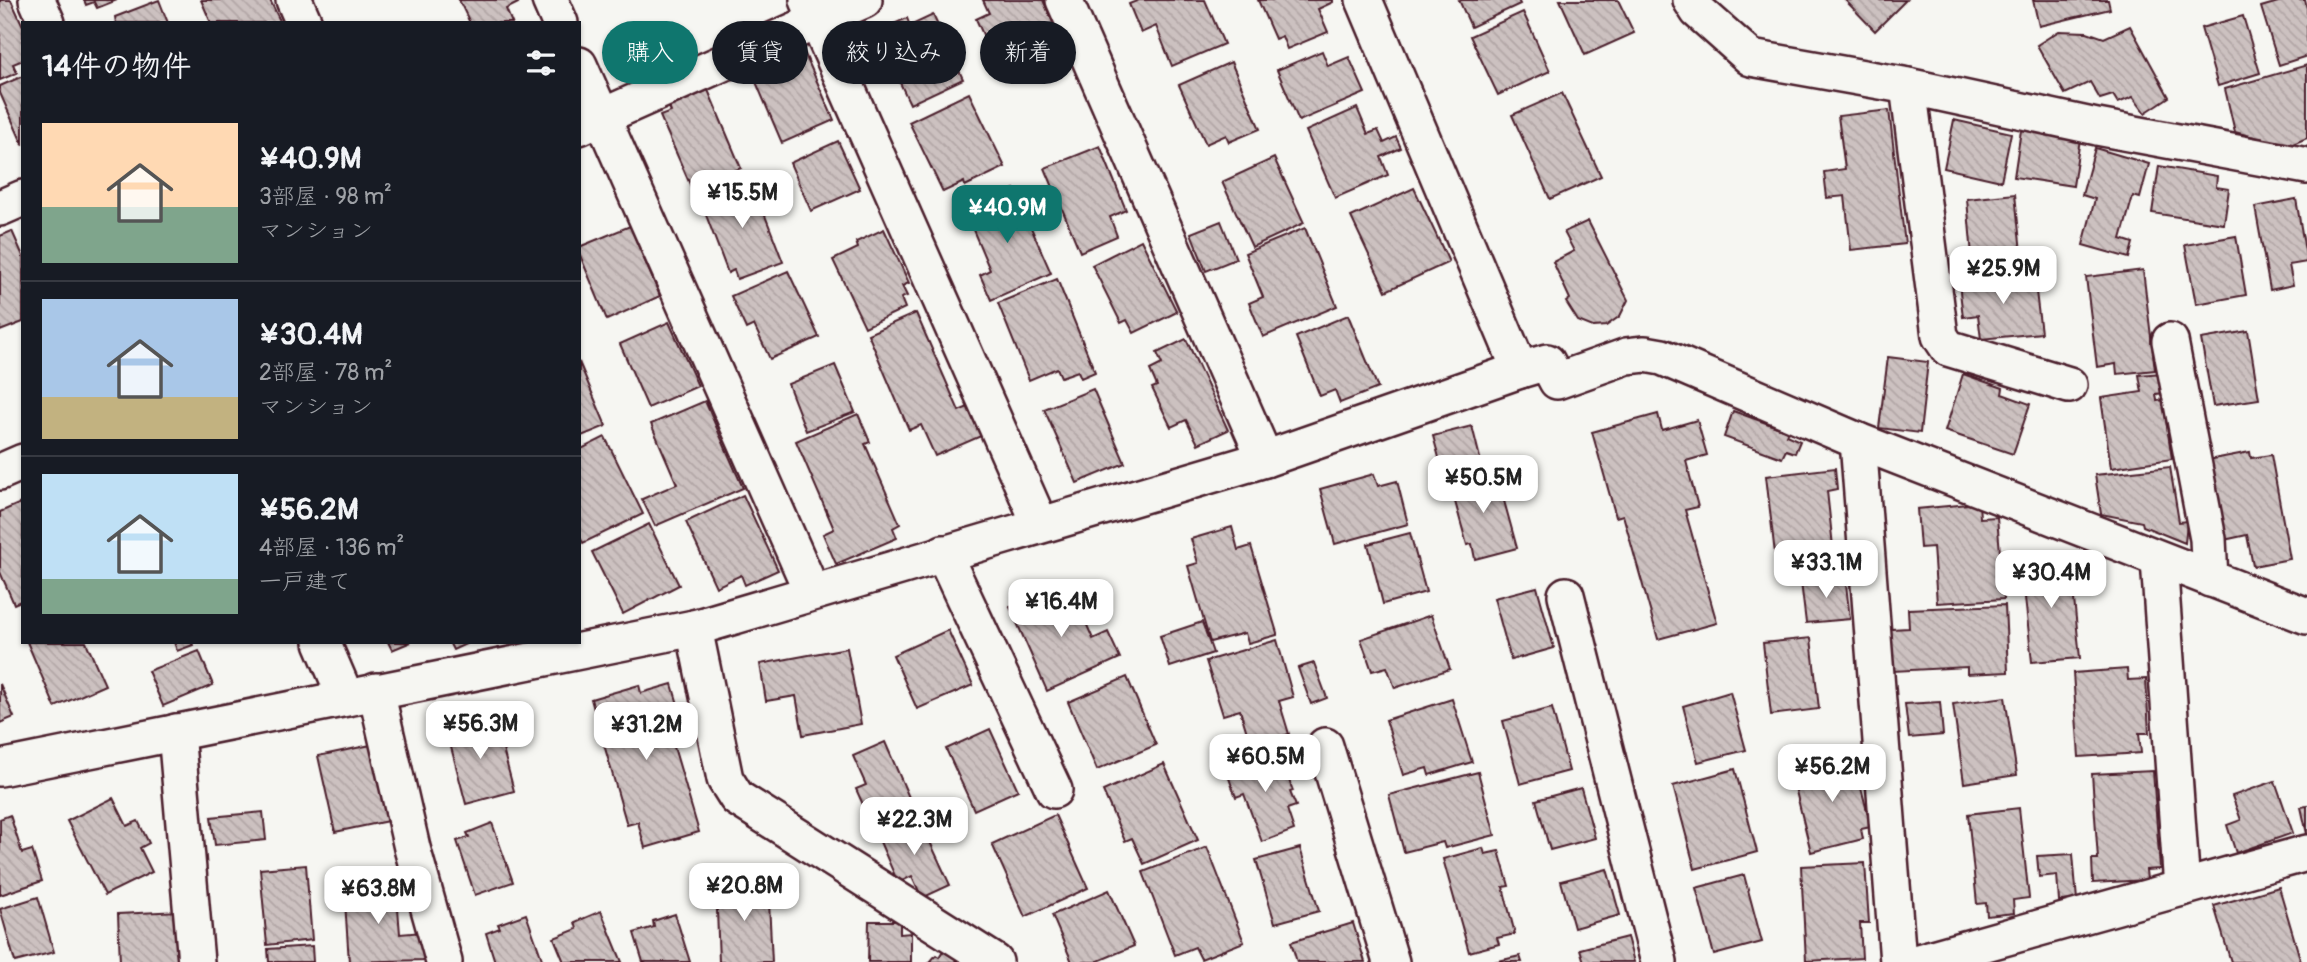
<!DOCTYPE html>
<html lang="ja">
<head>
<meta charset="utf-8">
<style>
	:root { --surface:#171b24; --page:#242831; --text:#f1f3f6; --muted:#9ea1a6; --line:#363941; --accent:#0f766e }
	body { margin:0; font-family:Pangolin,"Klee One",sans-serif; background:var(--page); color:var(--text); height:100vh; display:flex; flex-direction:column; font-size:26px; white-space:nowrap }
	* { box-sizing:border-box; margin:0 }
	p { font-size:23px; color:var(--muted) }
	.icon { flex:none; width:38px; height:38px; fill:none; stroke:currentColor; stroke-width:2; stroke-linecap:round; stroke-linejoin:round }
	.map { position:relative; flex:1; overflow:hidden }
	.sheet { position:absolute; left:21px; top:21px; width:560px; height:623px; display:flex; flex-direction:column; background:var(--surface); border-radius:0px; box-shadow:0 2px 5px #0004 }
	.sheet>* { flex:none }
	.hud { position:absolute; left:602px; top:21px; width:665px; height:63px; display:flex; gap:14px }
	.price { position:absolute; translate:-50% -60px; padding:0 16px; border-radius:14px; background:#fff; color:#222; font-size:23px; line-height:46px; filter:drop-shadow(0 2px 4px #0008) }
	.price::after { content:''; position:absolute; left:50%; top:42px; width:21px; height:16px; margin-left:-10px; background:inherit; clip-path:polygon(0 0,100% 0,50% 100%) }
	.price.on { background:var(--accent); color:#fff }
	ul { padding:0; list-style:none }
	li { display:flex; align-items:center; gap:21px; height:175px; padding:0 21px }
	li+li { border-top:2px solid var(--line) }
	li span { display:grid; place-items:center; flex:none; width:196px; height:140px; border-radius:0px; color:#555 }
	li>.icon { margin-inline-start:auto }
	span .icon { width:84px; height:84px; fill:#fffc; stroke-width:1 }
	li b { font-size:30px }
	h2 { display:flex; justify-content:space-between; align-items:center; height:84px; padding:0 21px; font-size:30px }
	.chip { padding:0 24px; border-radius:32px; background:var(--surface); box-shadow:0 2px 5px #0004; font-size:24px; line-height:63px }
	.chip.on { background:var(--accent); color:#fff }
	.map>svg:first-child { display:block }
</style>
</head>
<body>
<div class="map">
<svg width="2307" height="962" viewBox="0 0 2307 962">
	<defs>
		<pattern id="building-back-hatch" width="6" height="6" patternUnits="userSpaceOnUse" patternTransform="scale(1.75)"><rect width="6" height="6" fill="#ccc1c0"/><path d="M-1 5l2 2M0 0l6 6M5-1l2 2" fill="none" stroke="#b1a5a5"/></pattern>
	</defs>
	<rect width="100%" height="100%" fill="#f6f6f2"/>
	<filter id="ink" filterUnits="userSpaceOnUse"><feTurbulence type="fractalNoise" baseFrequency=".0143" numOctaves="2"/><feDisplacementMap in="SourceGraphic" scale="14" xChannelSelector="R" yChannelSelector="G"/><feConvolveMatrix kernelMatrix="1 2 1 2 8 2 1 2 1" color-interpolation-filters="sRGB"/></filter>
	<g filter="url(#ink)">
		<g fill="url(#building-back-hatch)" stroke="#4a1f2b" stroke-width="2">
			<polygon points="0,0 11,0 23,26 23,60 13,64 17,73 0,80"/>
			<polygon points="84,0 117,0 97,8 94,2 86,5"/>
			<polygon points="159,0 168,23 116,23 115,17"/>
			<polygon points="201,0 270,0 281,23 211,23"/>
			<polygon points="459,0 516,0 518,3 506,9 512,23 470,23"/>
			<polygon points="983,0 1043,0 1054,25 1050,27 1056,39 997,66 976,19 989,13"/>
			<polygon points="1139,0 1205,0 1224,44 1172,66 1156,26 1141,33 1129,4"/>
			<polygon points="1258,0 1333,0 1333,2 1318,9 1328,32 1287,49 1282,36 1275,39"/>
			<polygon points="1459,0 1518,0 1520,4 1471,27"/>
			<polygon points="1560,0 1618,0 1634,33 1585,55"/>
			<polygon points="1845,0 1906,0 1875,31"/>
			<polygon points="2033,0 2108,0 2110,9 2039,26"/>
			<polygon points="2285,0 2305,0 2307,8 2307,56 2279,65 2261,7"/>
			<polygon points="1523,12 1550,71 1498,95 1470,36"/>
			<polygon points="933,15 963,79 910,104 876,32 907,18 910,26"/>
			<polygon points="2243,16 2260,73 2218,86 2201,28"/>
			<polygon points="2130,26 2169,97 2145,113 2133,97 2118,103 2113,95 2100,99 2090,82 2065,94 2037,45 2059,31 2087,32 2104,38"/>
			<polygon points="1322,51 1328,66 1349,57 1365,93 1299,121 1277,70"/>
			<polygon points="804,52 834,120 782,143 753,75"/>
			<polygon points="1231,62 1260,129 1229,142 1226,135 1206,144 1179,85"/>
			<polygon points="2307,65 2307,138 2288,146 2235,132 2225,89"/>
			<polygon points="23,76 23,145 0,93 0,86"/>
			<polygon points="708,90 741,168 692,189 660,116 671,112 669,107"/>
			<polygon points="969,93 1005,167 965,186 964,182 943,192 909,122"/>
			<polygon points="1562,93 1601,176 1550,199 1512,115"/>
			<polygon points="1357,108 1368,134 1378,130 1384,143 1396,137 1401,148 1381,157 1388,175 1335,198 1306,131"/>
			<polygon points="1889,110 1905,244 1851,250 1845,196 1827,198 1824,172 1845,169 1838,116"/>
			<polygon points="1954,120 2011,133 2001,181 1944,168"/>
			<polygon points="2021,130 2080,139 2073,186 2014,177"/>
			<polygon points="838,141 860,189 811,211 790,163"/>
			<polygon points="1100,146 1126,210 1110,217 1117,236 1080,252 1045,168"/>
			<polygon points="2095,148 2149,164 2140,198 2133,196 2121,239 2133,243 2129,258 2083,245 2095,199 2082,195"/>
			<polygon points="1274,158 1304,223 1252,247 1222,182"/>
			<polygon points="2159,166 2217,176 2216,187 2229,189 2224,224 2152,213"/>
			<polygon points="750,177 783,262 737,279 734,270 728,273 703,207 717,202 713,191"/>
			<polygon points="1414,188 1449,262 1386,291 1351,217"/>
			<polygon points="1014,189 1051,273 991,300 980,275 990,270 965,211"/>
			<polygon points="2015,194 2022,262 1973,267 1967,199"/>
			<polygon points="2296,199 2307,262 2289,265 2293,285 2270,290 2255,207"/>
			<polygon points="1221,221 1236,259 1206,271 1191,233"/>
			<polygon points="1588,221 1628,300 1620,316 1606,326 1593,327 1578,321 1566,302 1570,299 1553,262 1574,251 1564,232"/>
			<polygon points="630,226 660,296 607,320 579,253 579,247"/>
			<polygon points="1305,228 1337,306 1263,337 1249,303 1263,297 1245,253"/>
			<polygon points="884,229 909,283 902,286 907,296 901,298 905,308 865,327 833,260 858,248 856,242"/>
			<polygon points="12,231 23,256 23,322 0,331 0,236"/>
			<polygon points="2236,236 2246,295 2196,304 2185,245"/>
			<polygon points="1141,240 1177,312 1134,333 1127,320 1121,323 1092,265"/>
			<polygon points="2143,270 2155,370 2117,374 2116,364 2097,367 2086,277"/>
			<polygon points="788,271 819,337 770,359 754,325 746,329 731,296"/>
			<polygon points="2034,275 2041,333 1981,339 1978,315 1963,317 1959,283"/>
			<polygon points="1057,279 1095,372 1081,378 1078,371 1061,377 1057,368 1029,380 998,303"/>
			<polygon points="916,313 959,411 968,407 981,436 935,456 921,425 909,430 868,334"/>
			<polygon points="1348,315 1378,388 1340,403 1335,390 1320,396 1296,337"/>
			<polygon points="669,322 698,386 648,408 620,344"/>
			<polygon points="2248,331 2259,399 2213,406 2201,339"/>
			<polygon points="1186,339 1228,430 1198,444 1186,420 1171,427 1152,388 1157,386 1150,370 1162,364 1157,353"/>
			<polygon points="1888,357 1928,362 1920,433 1879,428"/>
			<polygon points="579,362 606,426 579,437"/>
			<polygon points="835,365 855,412 806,431 788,384"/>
			<polygon points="2162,373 2165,393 2156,394 2157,401 2163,400 2172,459 2111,468 2101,398 2142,392 2139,375"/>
			<polygon points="1963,374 2003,388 2002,394 2030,404 2013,454 1945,431"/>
			<polygon points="1093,389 1125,463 1077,483 1044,409"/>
			<polygon points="705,401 743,488 655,526 642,499 677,484 651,424"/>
			<polygon points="1733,411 1788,431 1786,435 1800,441 1795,453 1786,450 1782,458 1724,437"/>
			<polygon points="858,414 870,442 865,444 900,524 893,528 897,538 836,564 823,534 834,529 796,441"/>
			<polygon points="1658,414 1662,430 1697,420 1707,455 1686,461 1698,507 1685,510 1717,623 1658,639 1623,515 1616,517 1592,432"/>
			<polygon points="1472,426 1481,462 1443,472 1433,436"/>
			<polygon points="605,437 643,514 583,543 579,536 579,450"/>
			<polygon points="2250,452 2251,458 2271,455 2290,559 2253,566 2247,535 2224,540 2208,460"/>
			<polygon points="2170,467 2179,522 2187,521 2185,543 2143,526 2142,522 2101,514 2095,475"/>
			<polygon points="1835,468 1837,489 1827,491 1834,556 1776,563 1766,476"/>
			<polygon points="1483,471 1486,483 1498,479 1517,548 1475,559 1472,544 1467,545 1449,480"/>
			<polygon points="1374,474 1378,486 1397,481 1408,524 1335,544 1320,489"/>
			<polygon points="743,495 778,570 745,585 741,575 716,587 686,522"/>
			<polygon points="23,502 23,600 14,604 0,572 0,512"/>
			<polygon points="1979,503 1980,518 1997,517 2004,599 1937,603 1933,547 1920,548 1917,509"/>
			<polygon points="649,524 679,585 623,614 592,552"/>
			<polygon points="1232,527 1238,550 1251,546 1277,633 1277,635 1248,643 1245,633 1210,642 1188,566 1198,563 1191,539"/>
			<polygon points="1410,533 1426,592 1383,604 1368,544"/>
			<polygon points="2051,558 2051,561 2070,560 2080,658 2032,662 2021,561"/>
			<polygon points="1845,576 1850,619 1806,623 1801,582"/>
			<polygon points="1058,587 1066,603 1075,598 1093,639 1108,632 1120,658 1047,691 1010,607"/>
			<polygon points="1537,587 1554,648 1511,660 1494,598"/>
			<polygon points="2005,605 2008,672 1967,674 1967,667 1893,671 1891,629 1909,628 1908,609"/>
			<polygon points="1431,615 1450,669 1395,688 1387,667 1372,671 1361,639"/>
			<polygon points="1202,622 1213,653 1170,667 1160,636"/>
			<polygon points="948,630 973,685 917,709 893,655"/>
			<polygon points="1811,638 1819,709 1771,715 1763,643"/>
			<polygon points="1277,640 1293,697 1279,701 1289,734 1251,746 1240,710 1223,715 1206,661"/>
			<polygon points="27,642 86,642 105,685 55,707"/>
			<polygon points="174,642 191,642 193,645 177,651"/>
			<polygon points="388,642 411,642 392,650"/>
			<polygon points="449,642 470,642 453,650"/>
			<polygon points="847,648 861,724 803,735 796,696 766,701 760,664"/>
			<polygon points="199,651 213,685 163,706 148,671"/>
			<polygon points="1314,663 1327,698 1311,704 1298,668"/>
			<polygon points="2127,669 2128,680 2146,679 2149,733 2139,733 2141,753 2079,757 2073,673"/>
			<polygon points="1127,677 1156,745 1097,770 1068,702"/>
			<polygon points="0,684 14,717 0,723"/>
			<polygon points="672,684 682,718 667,723 699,832 645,848 638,822 627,825 591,699 639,685 641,693"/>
			<polygon points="1730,692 1746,750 1698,762 1683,706"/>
			<polygon points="2005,697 2017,775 1964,783 1953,704"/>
			<polygon points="1452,699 1472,762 1429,775 1427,768 1403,775 1386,720"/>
			<polygon points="1940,702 1943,735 1909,738 1905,704"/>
			<polygon points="1552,708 1569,771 1520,784 1503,721"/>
			<polygon points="495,719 514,791 466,804 447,732"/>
			<polygon points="990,729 1018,790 974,810 946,749"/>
			<polygon points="885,742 914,809 873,827 856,789 866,785 853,756"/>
			<polygon points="371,745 388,821 335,832 318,756"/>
			<polygon points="1278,751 1293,791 1290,792 1296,806 1287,809 1294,830 1262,842 1244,794 1236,797 1226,770"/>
			<polygon points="1853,756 1871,827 1861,829 1863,839 1811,852 1793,779 1805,776 1803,768"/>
			<polygon points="1164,764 1198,840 1144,864 1132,838 1125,841 1103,791"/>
			<polygon points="1735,769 1757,852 1695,869 1673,786"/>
			<polygon points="2153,771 2160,869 2146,870 2147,880 2093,883 2092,859 2098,859 2092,774"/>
			<polygon points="1478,772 1495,835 1445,848 1443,842 1404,852 1389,795"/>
			<polygon points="2275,781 2293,833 2236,853 2227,825 2241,820 2232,796"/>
			<polygon points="1581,788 1595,838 1550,850 1536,800"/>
			<polygon points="113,798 127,826 138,821 149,843 140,848 152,872 105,895 67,821"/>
			<polygon points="2307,806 2307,834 2301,807"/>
			<polygon points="2019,808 2029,898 2013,900 2014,913 1987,916 1986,903 1977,904 1968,814"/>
			<polygon points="263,812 266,840 215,845 211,817"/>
			<polygon points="10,815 22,853 32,850 42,881 0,895 0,819"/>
			<polygon points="1055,815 1088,888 1025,917 992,844"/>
			<polygon points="918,816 950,885 922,898 912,876 898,883 877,835"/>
			<polygon points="492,823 513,882 475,895 457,841 469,837 467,833"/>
			<polygon points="1207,847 1244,942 1201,959 1195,947 1175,955 1143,872"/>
			<polygon points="1300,848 1319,911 1275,923 1256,860"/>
			<polygon points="1483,848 1485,854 1499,851 1509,886 1503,887 1515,934 1497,938 1499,944 1469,952 1443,859"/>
			<polygon points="2073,854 2077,900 2059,901 2057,875 2039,877 2037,856"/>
			<polygon points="1865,863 1869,923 1860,923 1862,958 1806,961 1801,866"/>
			<polygon points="306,865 312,940 267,945 260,869"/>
			<polygon points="1607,869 1620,915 1574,928 1561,881"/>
			<polygon points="1744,875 1762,942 1714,955 1696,888"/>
			<polygon points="768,882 772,962 719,962 716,884"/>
			<polygon points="396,883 400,934 423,932 425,960 349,962 344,887"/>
			<polygon points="2279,887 2301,962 2231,962 2214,906"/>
			<polygon points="1109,890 1134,946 1096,962 1072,962 1052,915"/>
			<polygon points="38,897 54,952 15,962 0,909"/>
			<polygon points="180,911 183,962 120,962 118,914"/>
			<polygon points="601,911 622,962 564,962 554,938 577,929 575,922"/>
			<polygon points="526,914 543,962 495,962 486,933 500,928 498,924"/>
			<polygon points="675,914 690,962 643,962 634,933 654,927 653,921"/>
			<polygon points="869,921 900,921 900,934 911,933 911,962 868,962"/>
			<polygon points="1353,923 1365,962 1297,962 1291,942"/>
			<polygon points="1627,937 1634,962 1584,962 1580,949"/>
			<polygon points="312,946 313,962 269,962 268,949"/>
			<polygon points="944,949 963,962 930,962 936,955 939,957"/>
			<polygon points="1520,956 1522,962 1494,962"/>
		</g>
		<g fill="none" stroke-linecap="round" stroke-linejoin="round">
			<g stroke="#4a1f2b" stroke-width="40">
				<g id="street">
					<polyline points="37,0 47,23"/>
					<polyline points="294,0 304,23"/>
					<polyline points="550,0 560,23"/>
					<polyline points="808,0 1040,524"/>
					<polyline points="1064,0 1265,459"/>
					<polyline points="1364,0 1520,370 1547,362 1557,381 1627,356 1645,354 1662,357 1858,441 2307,616"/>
					<polyline points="1691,0 1698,11 1751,58 1903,85 2097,127 2307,166"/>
					<polyline points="579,65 812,592"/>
					<polyline points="1908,86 1940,336 1948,348 2069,385"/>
					<polyline points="579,127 864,0"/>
					<polyline points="0,208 23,198"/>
					<polyline points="2170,341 2208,539 2210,579"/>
					<polyline points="1858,441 1898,962"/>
					<polyline points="0,472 23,462"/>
					<polyline points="943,553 1054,790"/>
					<polyline points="2159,560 2182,888"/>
					<polyline points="1566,595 1659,962"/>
					<polyline points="694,628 725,779 737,798 995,962"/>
					<polyline points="322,642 346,698"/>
					<polyline points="376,691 412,848 444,962"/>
					<polyline points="176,732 196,962"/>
					<polyline points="1325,746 1391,962"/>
					<polyline points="0,768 694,628 1265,459 1520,370"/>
					<polyline points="1918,962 2307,853"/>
				</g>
			</g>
			<use href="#street" stroke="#f6f6f2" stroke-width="35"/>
		</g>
	</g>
</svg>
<b class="price" style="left:742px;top:230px">¥15.5M</b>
<b class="price on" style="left:1007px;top:245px">¥40.9M</b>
<b class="price" style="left:2003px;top:306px">¥25.9M</b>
<b class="price" style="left:1483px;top:515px">¥50.5M</b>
<b class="price" style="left:1826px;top:600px">¥33.1M</b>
<b class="price" style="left:2051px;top:610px">¥30.4M</b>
<b class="price" style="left:1061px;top:639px">¥16.4M</b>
<b class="price" style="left:480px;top:761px">¥56.3M</b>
<b class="price" style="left:646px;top:762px">¥31.2M</b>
<b class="price" style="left:1265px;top:794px">¥60.5M</b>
<b class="price" style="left:1832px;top:804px">¥56.2M</b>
<b class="price" style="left:914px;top:857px">¥22.3M</b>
<b class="price" style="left:744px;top:923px">¥20.8M</b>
<b class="price" style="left:378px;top:926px">¥63.8M</b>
<div class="hud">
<a class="chip on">購入</a>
<a class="chip">賃貸</a>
<a class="chip">絞り込み</a>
<a class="chip">新着</a>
</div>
<section class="sheet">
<h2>14件の物件<svg class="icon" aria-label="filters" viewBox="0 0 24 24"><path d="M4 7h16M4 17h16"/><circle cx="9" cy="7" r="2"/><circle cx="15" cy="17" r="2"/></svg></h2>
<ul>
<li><span style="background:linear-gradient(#ffd9b3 60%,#7fa58c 0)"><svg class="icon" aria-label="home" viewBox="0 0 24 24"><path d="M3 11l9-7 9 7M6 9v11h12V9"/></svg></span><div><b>¥40.9M</b><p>3部屋 · 98 m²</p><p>マンション</p></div></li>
<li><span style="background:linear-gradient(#a9c7e8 70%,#c2b280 0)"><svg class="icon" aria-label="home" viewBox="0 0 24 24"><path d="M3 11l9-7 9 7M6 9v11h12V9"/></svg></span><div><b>¥30.4M</b><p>2部屋 · 78 m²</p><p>マンション</p></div></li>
<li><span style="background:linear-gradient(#bfe0f5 75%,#7fa58c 0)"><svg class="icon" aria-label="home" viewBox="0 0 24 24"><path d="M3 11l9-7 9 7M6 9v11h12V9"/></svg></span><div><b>¥56.2M</b><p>4部屋 · 136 m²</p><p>一戸建て</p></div></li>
</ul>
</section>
</div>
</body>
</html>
